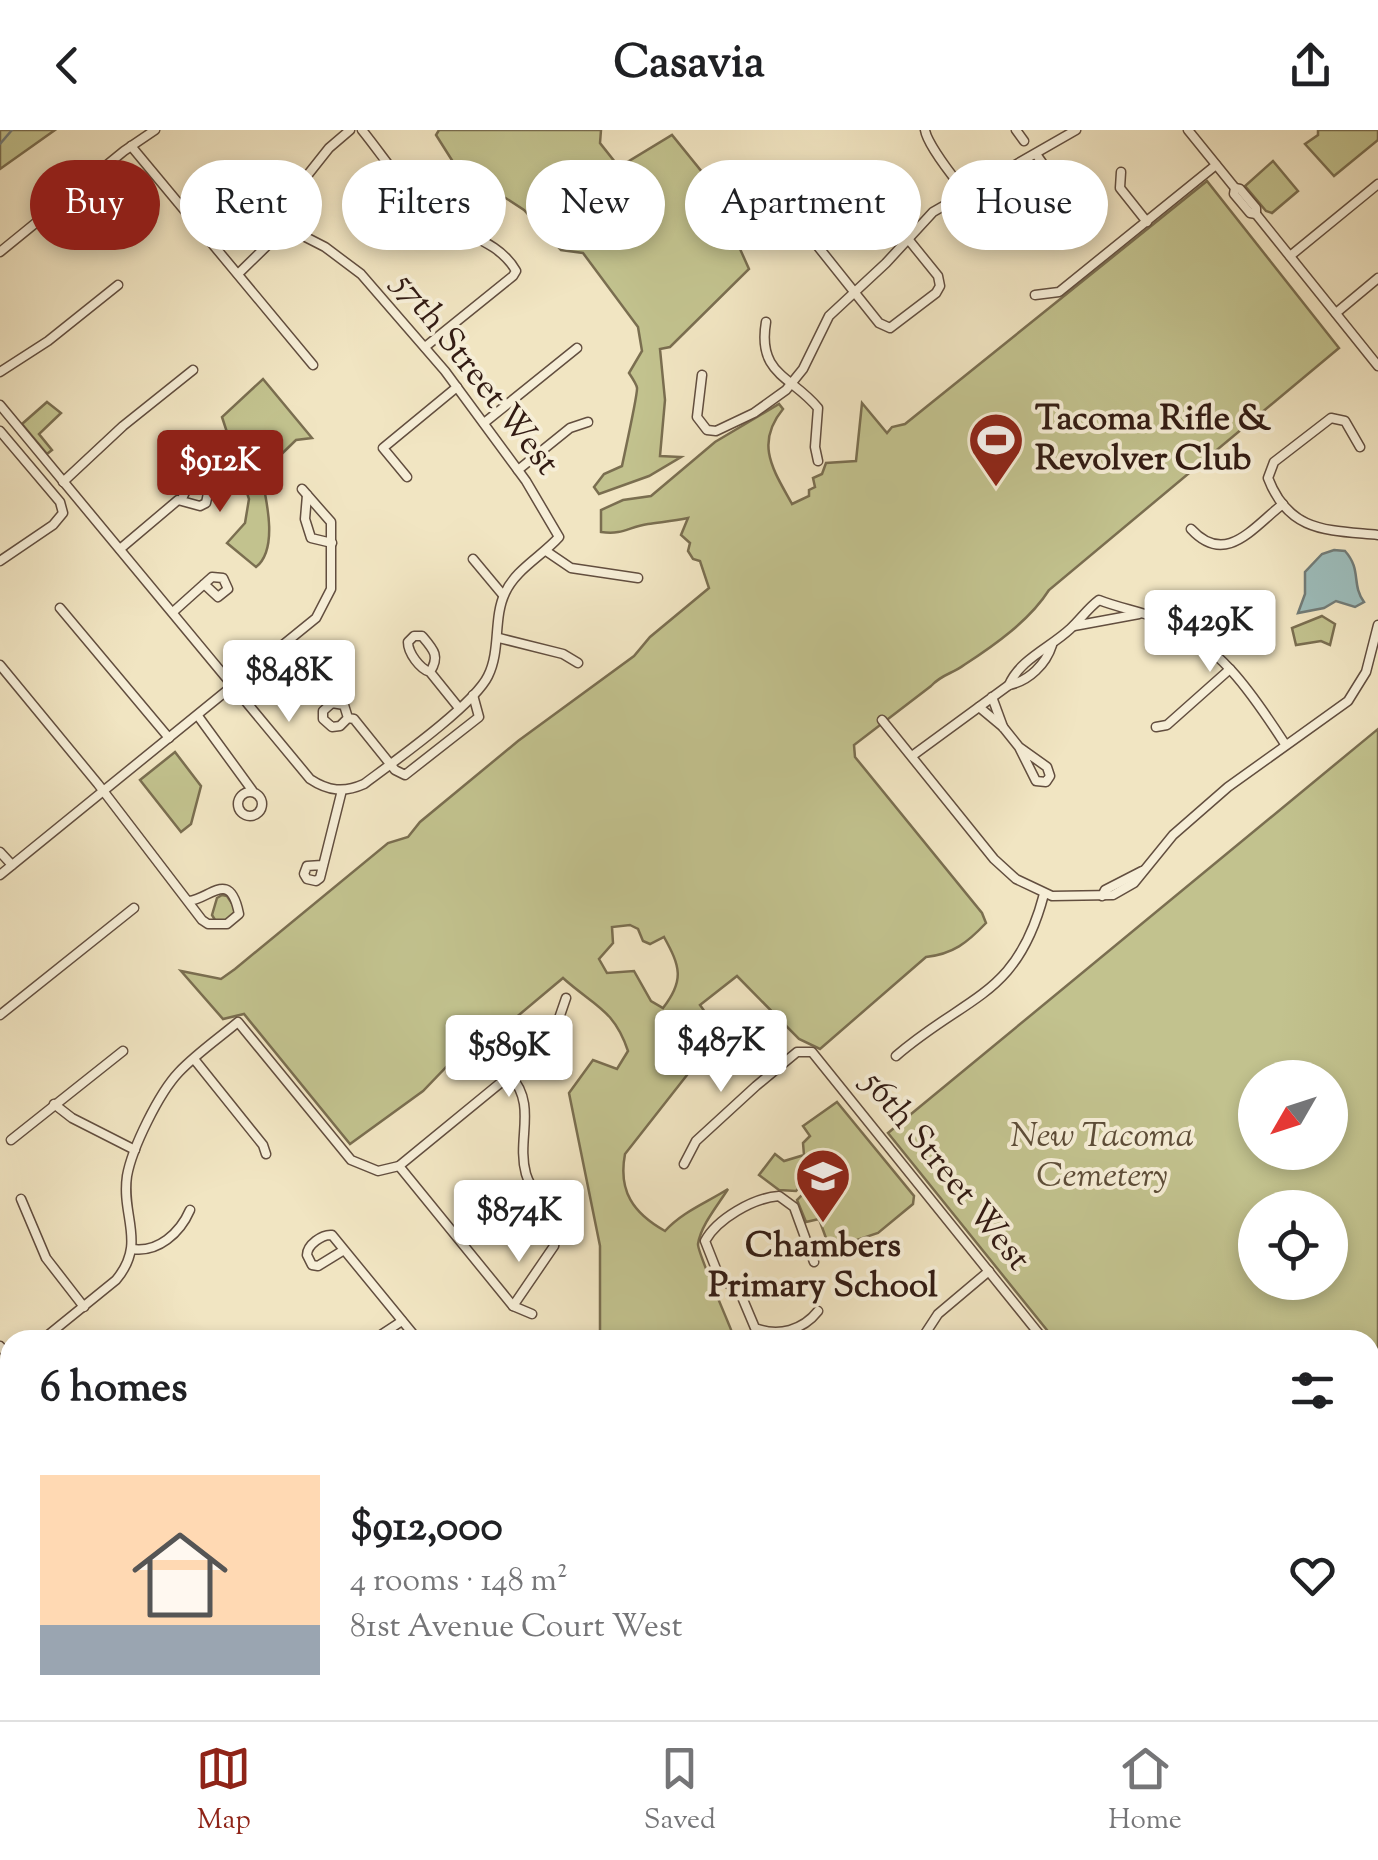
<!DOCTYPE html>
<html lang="en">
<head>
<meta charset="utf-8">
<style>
	:root { --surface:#fff; --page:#f2f2f2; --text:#202124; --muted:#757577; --line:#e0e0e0; --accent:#8f2418 }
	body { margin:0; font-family:"Sorts Mill Goudy",serif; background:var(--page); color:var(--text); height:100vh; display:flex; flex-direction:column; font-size:38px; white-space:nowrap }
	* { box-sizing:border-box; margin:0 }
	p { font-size:32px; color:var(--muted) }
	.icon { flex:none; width:55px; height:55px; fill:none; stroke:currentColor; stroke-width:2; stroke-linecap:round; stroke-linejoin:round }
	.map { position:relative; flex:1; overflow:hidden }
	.drawer { position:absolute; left:0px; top:1200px; width:1380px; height:390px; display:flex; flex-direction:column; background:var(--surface); border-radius:30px 30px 0 0; box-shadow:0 5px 15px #0003 }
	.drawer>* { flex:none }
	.banner { position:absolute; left:30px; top:30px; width:1320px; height:90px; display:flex; gap:20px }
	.needle { width:65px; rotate:231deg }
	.controls { position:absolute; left:1238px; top:930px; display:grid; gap:20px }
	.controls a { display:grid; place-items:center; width:110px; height:110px; border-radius:50%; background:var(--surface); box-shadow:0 5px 15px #0003; font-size:50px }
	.price { position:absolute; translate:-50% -85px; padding:0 22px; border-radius:10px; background:#fff; color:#222; font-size:32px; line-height:65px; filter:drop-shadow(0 2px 5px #0008) }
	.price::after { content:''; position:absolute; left:50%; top:60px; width:30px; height:22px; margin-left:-15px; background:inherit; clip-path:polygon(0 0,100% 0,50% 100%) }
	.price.selected { background:var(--accent); color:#fff }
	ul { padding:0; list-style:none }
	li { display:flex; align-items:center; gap:30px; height:250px; padding:0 40px }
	li span { display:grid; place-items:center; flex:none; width:280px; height:200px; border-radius:0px; color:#555 }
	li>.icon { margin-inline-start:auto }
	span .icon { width:120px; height:120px; fill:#fffc; stroke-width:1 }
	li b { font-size:42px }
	h2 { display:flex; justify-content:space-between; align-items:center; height:120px; padding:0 40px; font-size:42px }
	.pill { padding:0 35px; border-radius:45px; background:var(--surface); box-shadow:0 5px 15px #0003; font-size:35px; line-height:90px }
	.pill.selected { background:var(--accent); color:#fff }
	header { display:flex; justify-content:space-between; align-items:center; height:130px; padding:0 40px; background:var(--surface); font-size:45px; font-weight:700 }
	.menu { display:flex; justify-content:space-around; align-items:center; height:140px; border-top:2px solid var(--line); background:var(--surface); font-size:28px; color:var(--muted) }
	.menu a { display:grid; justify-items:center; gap:5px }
	.menu .selected { color:var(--accent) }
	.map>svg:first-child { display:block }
</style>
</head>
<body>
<header><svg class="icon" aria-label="back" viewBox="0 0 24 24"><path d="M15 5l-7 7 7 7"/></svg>Casavia<svg class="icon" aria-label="share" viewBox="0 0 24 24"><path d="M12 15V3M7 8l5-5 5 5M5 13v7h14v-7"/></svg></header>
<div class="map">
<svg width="1378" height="1590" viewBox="0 0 1378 1590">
	<rect width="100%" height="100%" fill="#f1e5c2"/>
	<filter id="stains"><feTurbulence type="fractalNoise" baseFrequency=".002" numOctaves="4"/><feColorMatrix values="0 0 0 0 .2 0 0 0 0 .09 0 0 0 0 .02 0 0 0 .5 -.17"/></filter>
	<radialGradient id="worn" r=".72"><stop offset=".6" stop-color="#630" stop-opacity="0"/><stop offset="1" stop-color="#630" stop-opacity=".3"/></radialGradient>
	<g fill="#c2c28e" stroke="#7a6e50" stroke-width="2.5" fill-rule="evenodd">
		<polygon points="0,0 55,0 0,39"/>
		<path d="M439,0H601L600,13L619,37L672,5L702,42L699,84L736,110L749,139L670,217L660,219L665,270L660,326L681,327L649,346L599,364L594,357L604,344L622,336C624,326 638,263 637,258C637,255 631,246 629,243L642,221L638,197L583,123L561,120L524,80L455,35L436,5Z"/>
		<polygon points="1318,0 1378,0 1378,10 1334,46 1305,14 1318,5"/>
		<polygon points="1273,31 1298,61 1272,83 1266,81 1245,56"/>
		<path d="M1207,51L1339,218L1049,460C1030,490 995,515 964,535C952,544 942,544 931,556L854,615L855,627L982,783L986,793C967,813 953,824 926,827L820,919L799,909L737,846L700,875L720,903L625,1024C618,1061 633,1083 665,1101C682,1082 706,1073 728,1059C718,1075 701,1095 698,1114C697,1122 730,1195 735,1210H600V1116L569,963L593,930L617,939L628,921C614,879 594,876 563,848L501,900L452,931L423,961L350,1014L244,884L223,889L181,841L221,849L235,839L388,713L408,707L420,692L518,611L634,526L650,507L709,458L700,431L693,429L688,421L690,413L681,405L688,388C674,391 661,392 648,394C628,397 624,405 601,402V380L623,370L651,366L715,312L779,274L783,279C754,314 774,341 792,374L809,366V360L815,357L813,348L822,344L826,333L856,331L862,273L887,303L892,297L905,294ZM630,795L638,799L643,811L650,814L664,807C680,836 685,850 663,878L651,871L634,841L607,843L599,829L613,813L612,797Z"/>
		<path d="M263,249L312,308L296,310L261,344C266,368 279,419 256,437L227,413L245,393L249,369L222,287Z"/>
		<polygon points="47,272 61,283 39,304 52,320 47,324 22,294"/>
		<polygon points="1322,486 1335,494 1330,515 1321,511 1296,515 1292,498"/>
		<path d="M1378,599V1308L1370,1315V1210H1055L888,1003ZM1255,948H1330V1022H1255ZM1255,1078H1330V1152H1255Z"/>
		<polygon points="175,622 201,656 191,694 181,702 140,650"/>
		<polygon points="222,765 227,766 235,778 235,785 224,791 215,790 212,785 217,768"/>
		<polygon points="837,972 914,1066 913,1074 878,1103 830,1119 819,1089 806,1092 797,1070 814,1053 812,1032 805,1030 806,1050 796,1061 779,1060 759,1045 775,1024 784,1031 804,1025 803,1013 810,1006 803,996"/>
		<polygon points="657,1580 720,1580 722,1590 663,1590"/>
	</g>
	<path fill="#9dbdbb" stroke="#727c78" stroke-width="2.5" d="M1334,420L1345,421C1362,440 1351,454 1364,472L1355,477L1336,471L1324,478L1298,483L1305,464V442L1322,424Z"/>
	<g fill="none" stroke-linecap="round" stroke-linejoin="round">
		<polyline stroke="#727c78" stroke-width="2.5" points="0,14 12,0"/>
		<g stroke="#624e3f" stroke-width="11">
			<g id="minor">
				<path d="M362,0C383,26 402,56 427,79C453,103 498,108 516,141L513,146L425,217"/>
				<path d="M925,0C928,20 987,92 1005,102L1019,98L1057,65V54L1036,24"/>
				<polyline points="1016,0 1024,11"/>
				<polyline points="1188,0 1235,58 1234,64 1250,83 1256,84 1378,236"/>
				<polyline points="131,16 313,235"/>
				<polyline points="1121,42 1120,58 1147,92"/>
				<path d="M853,54L866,57L938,146L940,156L936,163L890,198L879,193L808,104C809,83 836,65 853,54Z"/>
				<polyline points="1235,58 1240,59 1256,78 1256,84"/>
				<polyline points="0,122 124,21 155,0"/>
				<polyline points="1290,126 1378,54"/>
				<polyline points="238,144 279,104 306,47 329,18 350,0"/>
				<polyline points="1035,165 1059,162 1216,35"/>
				<polyline points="1336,183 1378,148"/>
				<path d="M766,192C757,245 792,246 818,278L815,317L818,331"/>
				<polyline points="0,242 48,211 118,155"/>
				<polyline points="702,245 697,287 707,300 716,301 754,283 786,260 803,239 829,186 886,133 933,82 1076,0"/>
				<path d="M0,275L310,649C328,661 344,663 364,654C392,633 474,575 488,546C501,520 493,488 505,463C515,440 542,426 559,407L526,351L445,241L361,144L325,117L284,96"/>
				<polyline points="484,293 577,218"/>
				<polyline points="0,301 60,372 63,383 53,395 0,431"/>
				<path d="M1360,317L1345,291L1331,288L1274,332L1268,348C1289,403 1328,400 1378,405"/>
				<polyline points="518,340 570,298 588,292"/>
				<polyline points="407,347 383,318 457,257"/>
				<polyline points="63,352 123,296 193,240"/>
				<polyline points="307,365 305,389 311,408 332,413"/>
				<path d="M1191,399C1226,437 1253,397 1283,374"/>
				<polyline points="120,419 178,370 200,376 206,373 208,363 197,353 185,362 182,369"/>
				<polyline points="546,421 571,438 638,448"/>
				<polyline points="473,429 503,465"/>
				<polyline points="60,478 169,608"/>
				<polyline points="173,482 212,447 223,448 228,459 218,467 204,454"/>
				<polyline points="1074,496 1139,484"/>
				<polyline points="499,508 563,524 578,533"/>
				<path d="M0,535L98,654L202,790L208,794H227L239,784C230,738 210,769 189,771"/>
				<path d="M430,542C420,539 408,523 408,512L414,506H422C434,520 440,526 430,542L459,578"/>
				<path d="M1009,555C1019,530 1051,517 1070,499C1080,490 1088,478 1099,470C1119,478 1140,481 1159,489C1218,512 1252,563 1285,614"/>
				<polyline points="992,567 1003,597"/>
				<polyline points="979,577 1003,597 1019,617 1036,651 1046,652 1050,646 1047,637 1019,617"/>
				<polyline points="198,586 252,660"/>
				<polyline points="348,588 340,596 332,597 323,589 323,581 332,573 344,575 348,588 354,589 395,640 405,645 479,587 473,565"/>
				<polyline points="882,590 994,729 1016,749 1052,766 1113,765 1134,753 1173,705 1228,657 1348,571 1366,542 1378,495"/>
				<polyline points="1156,597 1167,595 1230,539"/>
				<path d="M912,626L1009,555C1029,551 1046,534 1052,515"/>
				<circle cx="250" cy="674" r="12"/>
				<polyline points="0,722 12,735"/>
				<polyline points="322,735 307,736 304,744 307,749 316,751 320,748 342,660"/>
				<polyline points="0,745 316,488 331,459 331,392 302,359"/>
				<polyline points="1102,766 1105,760 1142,741"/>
				<polyline points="0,885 134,778"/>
				<path d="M896,926C968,864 1017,867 1044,764"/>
				<polyline points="194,929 263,1015 266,1024"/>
				<path d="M510,945C538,976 516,1008 526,1044C533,1068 561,1090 554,1116L513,1176"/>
				<polyline points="54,974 72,988 135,1020"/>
				<polyline points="11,1010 123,921"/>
				<polyline points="684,1034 696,1011 756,956 797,922 812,922 1044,1210"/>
				<polyline points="399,1036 513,1176 532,1184"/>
				<polyline points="21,1069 46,1128 84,1177"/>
				<path d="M132,1119C158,1123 180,1103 190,1080"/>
				<path d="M344,1120L318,1136L312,1135L307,1125C307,1115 322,1104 332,1105L418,1210"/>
				<path d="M814,1132L794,1077L779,1066C753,1068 717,1089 705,1111L720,1149L739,1160L755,1198C779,1207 803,1200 818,1181"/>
				<path d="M42,1210L116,1150C147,1113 121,1087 127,1046C132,1018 159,963 179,942C196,924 219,908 238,892L351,1030L378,1041L399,1036L543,918L554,903L566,868"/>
				<polyline points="210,1210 248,1210"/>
				<polyline points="373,1210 402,1191"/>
				<polyline points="921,1210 938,1184 989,1141"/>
				<polyline points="0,1216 10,1228"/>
				<polyline points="0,1244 10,1236"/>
				<polyline points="0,1310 10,1322"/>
				<polyline points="1370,1370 1378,1364"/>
				<polyline points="10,1416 4,1427 10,1436"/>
				<polyline points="1370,1502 1378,1496"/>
				<polyline points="0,1520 10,1512"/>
				<polyline points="1370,1534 1378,1543"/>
				<polyline points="217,1580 226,1590"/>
				<polyline points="333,1580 336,1590"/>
				<polyline points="591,1580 592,1590"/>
				<polyline points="762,1580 766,1590"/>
				<polyline points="1273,1580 1281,1590"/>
				<polyline points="780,1586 791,1590"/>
				<polyline points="100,1590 102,1580"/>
				<polyline points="317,1590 324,1580"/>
				<polyline points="420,1590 421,1580"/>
				<polyline points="570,1590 572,1580"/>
				<polyline points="842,1590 847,1580"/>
				<polyline points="1120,1590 1133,1580"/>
			</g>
		</g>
		<use href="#minor" stroke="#f6eed7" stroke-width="8"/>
	</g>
	<defs>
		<g id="stadium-pin" transform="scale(2.875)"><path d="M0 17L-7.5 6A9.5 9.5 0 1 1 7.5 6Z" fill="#8f2418" stroke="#f6eed7"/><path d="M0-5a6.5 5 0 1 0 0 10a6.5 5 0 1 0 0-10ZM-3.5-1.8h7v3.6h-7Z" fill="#fff"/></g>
		<g id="school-pin" transform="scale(2.875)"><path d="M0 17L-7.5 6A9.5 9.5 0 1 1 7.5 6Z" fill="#8f2418" stroke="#f6eed7"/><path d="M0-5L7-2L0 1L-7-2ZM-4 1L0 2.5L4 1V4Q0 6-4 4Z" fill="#fff"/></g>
	</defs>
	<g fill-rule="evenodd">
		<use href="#stadium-pin" x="996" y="310"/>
		<use href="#school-pin" x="823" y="1046"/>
	</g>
	<g text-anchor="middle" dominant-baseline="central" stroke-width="8" stroke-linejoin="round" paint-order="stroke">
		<g font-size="35" fill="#321b13" stroke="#f6eed7">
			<text transform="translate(475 245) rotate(52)">57th Street West</text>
			<text transform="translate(945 1042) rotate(51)">56th Street West</text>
		</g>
		<g font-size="35" font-weight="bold" fill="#321b13" stroke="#f6eed7" text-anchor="start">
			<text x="1035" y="290">Tacoma Rifle &amp;<tspan x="1035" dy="40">Revolver Club</tspan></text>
			<text x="823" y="1117" text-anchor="middle">Chambers<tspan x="823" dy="40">Primary School</tspan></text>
		</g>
		<g font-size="35" font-style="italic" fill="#5d4d38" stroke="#f6eed7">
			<text x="1102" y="1007">New Tacoma<tspan x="1102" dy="40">Cemetery</tspan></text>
		</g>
	</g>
	<rect width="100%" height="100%" filter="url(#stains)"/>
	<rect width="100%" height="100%" fill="url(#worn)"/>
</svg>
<div class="controls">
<a><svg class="needle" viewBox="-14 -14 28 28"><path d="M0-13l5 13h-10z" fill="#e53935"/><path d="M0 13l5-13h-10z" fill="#757577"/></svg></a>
<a><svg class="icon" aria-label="locate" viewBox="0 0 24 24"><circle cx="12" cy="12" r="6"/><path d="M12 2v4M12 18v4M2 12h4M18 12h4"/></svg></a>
</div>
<b class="price selected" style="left:220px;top:385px">$912K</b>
<b class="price" style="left:1210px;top:545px">$429K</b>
<b class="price" style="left:289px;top:595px">$848K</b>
<b class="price" style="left:721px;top:965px">$487K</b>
<b class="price" style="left:509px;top:970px">$589K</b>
<b class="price" style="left:519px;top:1135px">$874K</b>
<div class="banner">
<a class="pill selected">Buy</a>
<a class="pill">Rent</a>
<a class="pill">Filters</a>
<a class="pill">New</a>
<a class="pill">Apartment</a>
<a class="pill">House</a>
</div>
<section class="drawer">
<h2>6 homes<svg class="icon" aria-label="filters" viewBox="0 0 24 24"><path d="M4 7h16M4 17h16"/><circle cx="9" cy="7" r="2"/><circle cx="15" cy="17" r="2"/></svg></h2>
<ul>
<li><span style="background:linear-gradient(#ffd9b3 75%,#9aa5b1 0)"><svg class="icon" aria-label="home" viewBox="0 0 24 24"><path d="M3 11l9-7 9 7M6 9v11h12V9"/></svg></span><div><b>$912,000</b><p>4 rooms · 148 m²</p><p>81st Avenue Court West</p></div><svg class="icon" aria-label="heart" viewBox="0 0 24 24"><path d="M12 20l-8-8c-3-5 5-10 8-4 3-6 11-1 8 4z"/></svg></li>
</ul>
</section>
</div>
<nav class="menu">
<a class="selected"><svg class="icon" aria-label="map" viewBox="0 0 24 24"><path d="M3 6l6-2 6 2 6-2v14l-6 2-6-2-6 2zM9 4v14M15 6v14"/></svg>Map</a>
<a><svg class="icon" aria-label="saved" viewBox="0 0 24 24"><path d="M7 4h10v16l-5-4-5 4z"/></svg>Saved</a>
<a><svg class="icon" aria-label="home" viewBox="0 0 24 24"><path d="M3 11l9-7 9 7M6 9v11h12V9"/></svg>Home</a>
</nav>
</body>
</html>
